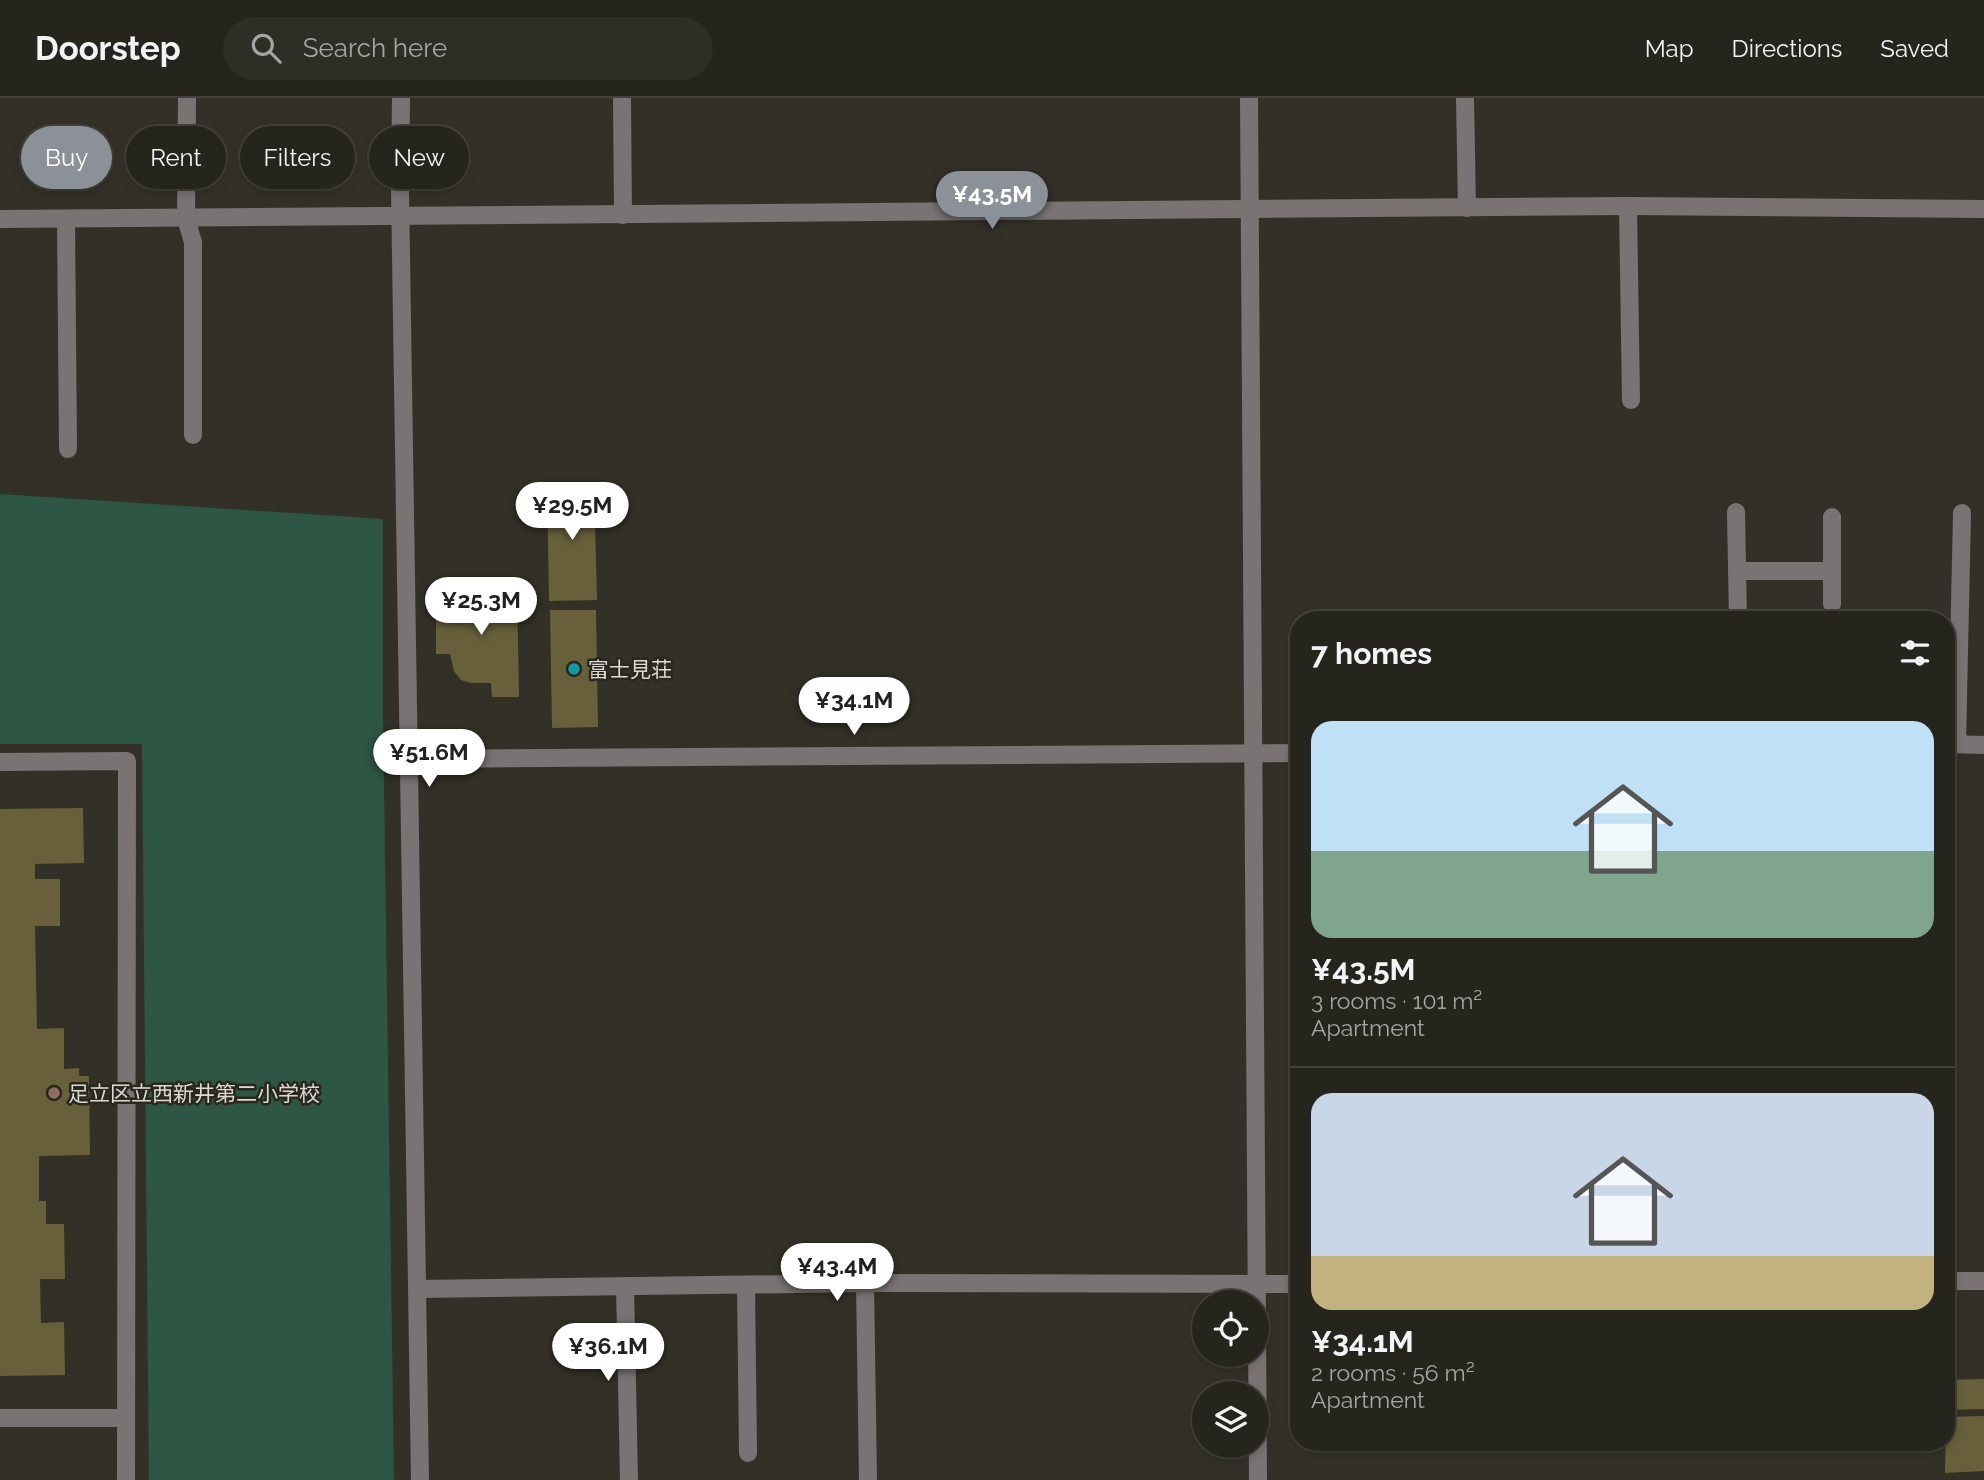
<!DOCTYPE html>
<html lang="en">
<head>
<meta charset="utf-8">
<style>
	:root { --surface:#26251d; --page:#2e2d26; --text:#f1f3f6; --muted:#a4a5a4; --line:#42423b; --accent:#8c9099 }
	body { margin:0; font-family:Raleway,"Noto Sans JP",sans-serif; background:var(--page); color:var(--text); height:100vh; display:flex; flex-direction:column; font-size:26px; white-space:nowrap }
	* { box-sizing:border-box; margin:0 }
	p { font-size:23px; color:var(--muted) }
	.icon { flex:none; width:38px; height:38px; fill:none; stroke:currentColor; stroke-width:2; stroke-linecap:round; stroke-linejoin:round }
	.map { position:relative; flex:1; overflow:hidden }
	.sheet { position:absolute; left:1290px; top:513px; width:665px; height:840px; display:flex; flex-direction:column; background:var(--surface); border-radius:28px; box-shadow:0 4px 10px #0003,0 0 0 2px var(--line) }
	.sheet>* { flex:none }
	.guide { position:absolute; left:21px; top:28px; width:665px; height:63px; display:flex; gap:14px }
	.controls { position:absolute; left:1192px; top:1192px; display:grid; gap:14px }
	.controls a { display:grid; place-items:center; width:77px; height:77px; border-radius:50%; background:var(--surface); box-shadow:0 4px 10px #0003,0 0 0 2px var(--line); font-size:35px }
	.price { position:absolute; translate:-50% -60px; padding:0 16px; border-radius:24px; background:#fff; color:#222; font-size:23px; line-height:46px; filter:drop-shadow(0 2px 4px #0008) }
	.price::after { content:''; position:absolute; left:50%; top:42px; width:21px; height:16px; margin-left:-10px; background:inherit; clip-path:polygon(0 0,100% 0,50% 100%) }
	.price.active { background:var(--accent); color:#fff }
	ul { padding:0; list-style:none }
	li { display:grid; align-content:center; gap:14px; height:371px; padding:0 21px }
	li+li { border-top:2px solid var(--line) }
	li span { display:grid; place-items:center; height:217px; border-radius:21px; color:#555 }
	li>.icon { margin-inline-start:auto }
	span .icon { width:126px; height:126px; fill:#fffc; stroke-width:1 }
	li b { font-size:30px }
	h2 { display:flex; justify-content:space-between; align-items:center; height:84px; padding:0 21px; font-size:30px }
	.pill { padding:0 24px; border-radius:32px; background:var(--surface); box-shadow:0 4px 10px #0003,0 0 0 2px var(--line); font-size:24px; line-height:63px }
	.pill.active { background:var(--accent); color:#fff }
	header { display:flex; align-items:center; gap:42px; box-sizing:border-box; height:98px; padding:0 35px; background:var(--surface); border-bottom:2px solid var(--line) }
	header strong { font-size:33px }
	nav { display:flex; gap:38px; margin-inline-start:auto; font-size:24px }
	.search { width:490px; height:63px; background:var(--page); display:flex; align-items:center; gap:18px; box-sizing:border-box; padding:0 24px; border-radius:38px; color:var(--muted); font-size:26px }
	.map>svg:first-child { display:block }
</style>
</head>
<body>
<header>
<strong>Doorstep</strong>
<div class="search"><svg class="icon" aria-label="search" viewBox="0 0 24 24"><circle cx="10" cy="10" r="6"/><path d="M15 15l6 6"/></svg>Search here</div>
<nav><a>Map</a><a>Directions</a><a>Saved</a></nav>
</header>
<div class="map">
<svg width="1984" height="1382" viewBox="0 0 1984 1382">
	<rect width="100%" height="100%" fill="#333127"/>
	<polygon fill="#2d5644" points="0,396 383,421 383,622 394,1382 149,1382 142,646 0,646"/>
	<g fill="#68603a">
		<polygon points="594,385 597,502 549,503 547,386"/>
		<polygon points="436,492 517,492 519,599 492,599 491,585 471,585 461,582 454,573 450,556 436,556"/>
		<polygon points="550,512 596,512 598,629 552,630"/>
		<polygon points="83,710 84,765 35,766 35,781 60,781 60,828 35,828 37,931 64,930 64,971 79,970 79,978 89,978 90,1057 39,1058 39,1103 46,1103 46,1126 64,1126 65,1181 40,1181 41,1225 64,1224 65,1277 0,1278 0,711"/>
		<polygon points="1984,1281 1984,1311 1947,1312 1946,1282"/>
		<polygon points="1984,1318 1984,1373 1945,1375 1946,1319"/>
	</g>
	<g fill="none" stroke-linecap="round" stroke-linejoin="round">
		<g stroke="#797373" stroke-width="18">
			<polyline points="187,0 186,121 193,144 193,337"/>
			<polyline points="401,0 400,93 420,1382"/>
			<polyline points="622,0 623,117"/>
			<polyline points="1249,0 1258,1382"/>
			<polyline points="1465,0 1467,110"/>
			<polyline points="1628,108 1631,302"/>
			<polyline points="0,121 1628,108 1984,111"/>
			<polyline points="66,121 68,351"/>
			<polyline points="1736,414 1738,522"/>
			<polyline points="1832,419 1832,506"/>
			<polyline points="1737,473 1831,473"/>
			<polyline points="1946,646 1984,647"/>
			<polyline points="1957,646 1962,415"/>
			<polyline points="410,661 1298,655"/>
			<polyline points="0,664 127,663 126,1382"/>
			<polyline points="1946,1183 1984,1183"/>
			<polyline points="865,1185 868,1382"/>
			<polyline points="746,1187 748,1355"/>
			<polyline points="625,1188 629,1382"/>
			<polyline points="417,1191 865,1185 1298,1186"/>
			<polyline points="0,1320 126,1320"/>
		</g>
	</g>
	<circle fill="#0f9aa8" stroke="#29271e" stroke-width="2.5" cx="574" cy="571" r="7"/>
	<circle fill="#8d6e63" stroke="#29271e" stroke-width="2.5" cx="54" cy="995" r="7"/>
	<g text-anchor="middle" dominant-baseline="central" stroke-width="5" stroke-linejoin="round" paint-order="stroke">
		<g font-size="21" fill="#dbdad4" stroke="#29271e" text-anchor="start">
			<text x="588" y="571">富士見荘</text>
			<text x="68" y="995">足立区立西新井第二小学校</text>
		</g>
	</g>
</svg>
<div class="controls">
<a><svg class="icon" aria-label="locate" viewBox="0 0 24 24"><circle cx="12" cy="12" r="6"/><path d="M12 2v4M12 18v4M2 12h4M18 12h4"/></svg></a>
<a><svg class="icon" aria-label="layers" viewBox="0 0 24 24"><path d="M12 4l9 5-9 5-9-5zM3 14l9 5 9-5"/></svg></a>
</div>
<b class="price active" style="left:992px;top:133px">¥43.5M</b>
<b class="price" style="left:572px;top:444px">¥29.5M</b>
<b class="price" style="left:481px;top:539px">¥25.3M</b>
<b class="price" style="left:854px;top:639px">¥34.1M</b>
<b class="price" style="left:429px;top:691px">¥51.6M</b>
<b class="price" style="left:837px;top:1205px">¥43.4M</b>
<b class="price" style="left:608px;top:1285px">¥36.1M</b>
<div class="guide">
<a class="pill active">Buy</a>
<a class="pill">Rent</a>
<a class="pill">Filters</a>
<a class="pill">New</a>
</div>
<section class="sheet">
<h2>7 homes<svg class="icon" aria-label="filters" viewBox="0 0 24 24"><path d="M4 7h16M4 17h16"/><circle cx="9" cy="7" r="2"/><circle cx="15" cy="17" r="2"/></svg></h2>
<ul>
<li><span style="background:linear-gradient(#bfe0f5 60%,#7fa58c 0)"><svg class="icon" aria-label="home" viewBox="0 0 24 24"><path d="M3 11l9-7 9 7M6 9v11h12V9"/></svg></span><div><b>¥43.5M</b><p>3 rooms · 101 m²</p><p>Apartment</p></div></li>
<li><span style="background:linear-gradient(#c9d6e8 75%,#c2b280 0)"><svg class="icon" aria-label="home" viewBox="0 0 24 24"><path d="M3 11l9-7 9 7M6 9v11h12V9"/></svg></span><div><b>¥34.1M</b><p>2 rooms · 56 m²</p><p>Apartment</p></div></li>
</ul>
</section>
</div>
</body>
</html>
